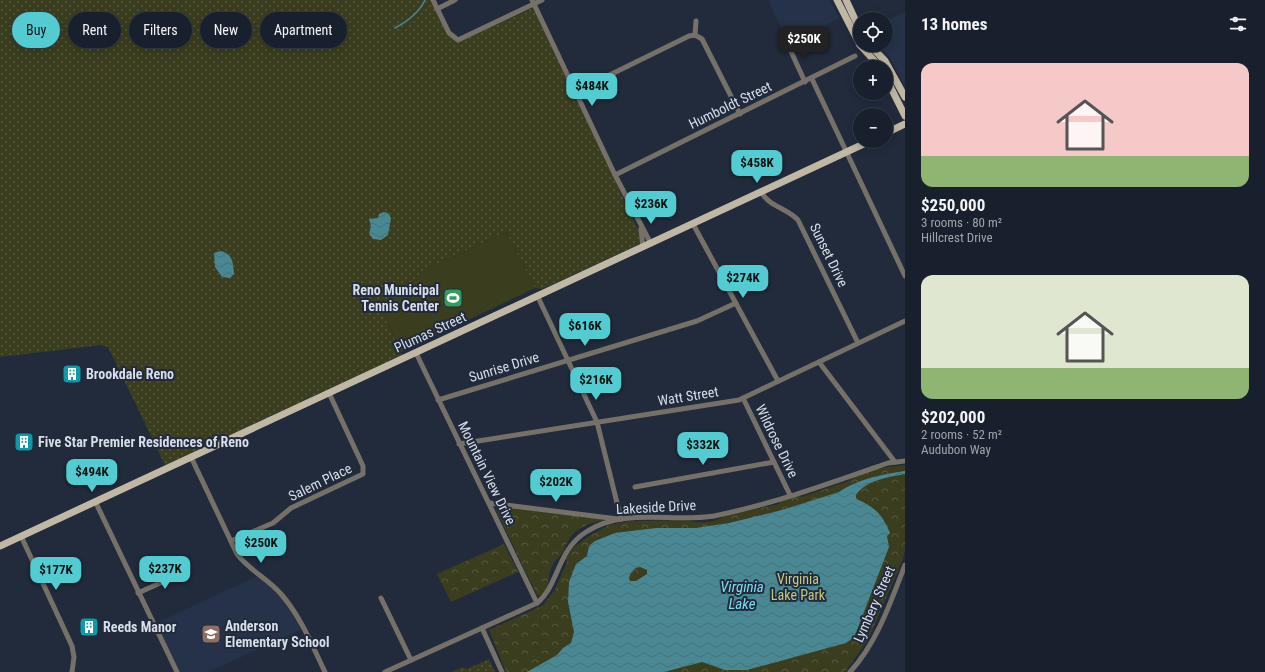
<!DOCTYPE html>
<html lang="en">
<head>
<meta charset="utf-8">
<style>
	:root { --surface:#19202d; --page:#222835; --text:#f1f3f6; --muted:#9fa3aa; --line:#373e49; --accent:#52ccd0 }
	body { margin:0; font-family:"Roboto Condensed",sans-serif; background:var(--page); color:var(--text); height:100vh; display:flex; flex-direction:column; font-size:15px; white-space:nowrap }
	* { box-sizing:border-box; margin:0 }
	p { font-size:13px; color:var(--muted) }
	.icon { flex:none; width:22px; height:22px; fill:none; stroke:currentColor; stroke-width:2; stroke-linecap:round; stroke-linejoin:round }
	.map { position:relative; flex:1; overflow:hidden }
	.sheet { display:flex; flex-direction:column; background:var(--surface); width:360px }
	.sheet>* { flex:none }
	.banner { position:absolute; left:12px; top:12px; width:380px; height:36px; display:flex; gap:8px }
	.tools { position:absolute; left:853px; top:12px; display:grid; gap:8px }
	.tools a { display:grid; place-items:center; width:40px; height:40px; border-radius:50%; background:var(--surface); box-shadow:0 2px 10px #0003,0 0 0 1px var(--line); font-size:20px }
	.price { position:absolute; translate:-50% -34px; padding:0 9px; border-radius:8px; background:var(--accent); color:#111; font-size:13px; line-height:26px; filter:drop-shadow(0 1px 2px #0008) }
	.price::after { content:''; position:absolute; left:50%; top:24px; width:12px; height:9px; margin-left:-6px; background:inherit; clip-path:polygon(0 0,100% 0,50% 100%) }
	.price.active { background:#222; color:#fff }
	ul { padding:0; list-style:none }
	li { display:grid; align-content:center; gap:8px; height:212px; padding:0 16px }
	li span { display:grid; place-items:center; height:124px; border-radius:12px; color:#555 }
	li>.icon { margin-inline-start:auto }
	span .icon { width:72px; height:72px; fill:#fffc; stroke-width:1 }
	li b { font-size:17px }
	h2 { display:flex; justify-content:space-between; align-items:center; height:48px; padding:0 16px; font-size:17px }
	.pill { padding:0 14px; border-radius:18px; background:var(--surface); box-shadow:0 2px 10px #0003,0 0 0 1px var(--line); font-size:14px; line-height:36px }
	.pill.active { background:var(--accent); color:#111 }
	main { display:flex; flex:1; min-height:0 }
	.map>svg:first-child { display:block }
</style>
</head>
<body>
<main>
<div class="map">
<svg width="905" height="672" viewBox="0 0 905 672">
	<defs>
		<pattern id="grass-dots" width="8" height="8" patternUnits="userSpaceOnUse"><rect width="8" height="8" fill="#3a3d1e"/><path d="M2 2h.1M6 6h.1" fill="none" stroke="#56593f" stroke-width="1.8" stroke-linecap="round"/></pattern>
		<pattern id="park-crowns" width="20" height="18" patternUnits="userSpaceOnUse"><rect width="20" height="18" fill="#3a3d1e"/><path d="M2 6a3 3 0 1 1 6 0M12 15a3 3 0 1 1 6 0" fill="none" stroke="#56593f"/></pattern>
		<pattern id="water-waves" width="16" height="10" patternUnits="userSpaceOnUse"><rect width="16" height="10" fill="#498893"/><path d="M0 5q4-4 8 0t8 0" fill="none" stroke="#467078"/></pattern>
	</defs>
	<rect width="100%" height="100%" fill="#212b3c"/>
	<g fill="#253249">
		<polygon points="768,0 830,0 839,18 789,43"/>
		<polygon points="905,12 905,88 890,58 877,45 886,45 886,21"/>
		<polygon points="260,575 288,603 303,629 208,672 177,672 154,624"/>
	</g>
	<g fill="url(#grass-dots)">
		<path d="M0,0H431L455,41H461L533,8L644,242L542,289L535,288L506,232L422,271C411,285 395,296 381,308L402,355L165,465L108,347L101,345L0,357Z"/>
		<polygon points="489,659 495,672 451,672 463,667 467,669"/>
	</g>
	<g fill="url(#park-crowns)">
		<path d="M905,465V550L903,559L868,640L845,672H506L489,630L543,605L554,591L567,562L566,558L574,547L589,536L609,525L629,521L688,520C698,524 715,523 724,516L779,504L780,501L798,495L801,497L851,480C859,471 891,466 905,465Z"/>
		<path d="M499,506L607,520C592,522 576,527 568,541C566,544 565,548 563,552C559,558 553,561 551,569C547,578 550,591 539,596L537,595L496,510Z"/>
		<polygon points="504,544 518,572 451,602 437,574"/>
	</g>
	<path fill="#3a3d1e" d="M506,232L535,288L401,352L381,308C395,296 411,285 422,271Z"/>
	<g fill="url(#water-waves)" fill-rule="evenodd">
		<polygon points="384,212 388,213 391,218 388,235 381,240 373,239 369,234 371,226 369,219 378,218 379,214"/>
		<path d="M221,251C233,254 233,263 234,274L230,278L222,277L215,267L214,253Z"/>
		<path d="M905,471V474C889,477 866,480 856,495V499C875,507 882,514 890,533L887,536L889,547L857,630L854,637L846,643L747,670H725L702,662L664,672H527L557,655L563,648L571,643L574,632L568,602L569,582L576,564L587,556L589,546L595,541L615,533L656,528H696L729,523L782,510L839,492C857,479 884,474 905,471ZM640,567L647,570V574L636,581H630L629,578C631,572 633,568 640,567Z"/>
	</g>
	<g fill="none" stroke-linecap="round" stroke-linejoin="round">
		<path stroke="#498893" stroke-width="1.5" d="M395,28C408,21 419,13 425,0"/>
		<g stroke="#757168" stroke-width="5">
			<polyline points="433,0 449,33 458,40 542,0"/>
			<polyline points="532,0 615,175 651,244"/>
			<polyline points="437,9 455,0"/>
			<polyline points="695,35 702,39 740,114"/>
			<polyline points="695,35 696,21"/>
			<polyline points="788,45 805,82"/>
			<polyline points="812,79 905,276"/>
			<polyline points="575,92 689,36 695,35"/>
			<polyline points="615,175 855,56"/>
			<path d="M761,192C770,207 787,208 798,220L858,343"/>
			<polyline points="693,224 778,381"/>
			<polyline points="641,229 643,247"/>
			<polyline points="537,295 597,422 621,519"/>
			<polyline points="416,353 537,603"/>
			<polyline points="819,362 895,462"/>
			<polyline points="743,398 790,495"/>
			<polyline points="438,400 697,321 736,303"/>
			<polyline points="459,444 739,400 905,321"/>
			<path d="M191,457L237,554C249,570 268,579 281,594C301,617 312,645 325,672"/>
			<polyline points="635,487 774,462"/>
			<polyline points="95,501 177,672"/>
			<polyline points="489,503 618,519"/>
			<polyline points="21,536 72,646 74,657 72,672"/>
			<polyline points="231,541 273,523 291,508 363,474 363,466 329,393"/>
			<polyline points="138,593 171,578 177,571"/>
			<polyline points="381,598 411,660"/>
			<polyline points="482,628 502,672"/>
			<path d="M385,672L537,603C559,585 557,550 586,532C624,507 672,523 714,516C773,504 831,483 888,463L905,461"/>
			<path d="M850,672C877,643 891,601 905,565"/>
		</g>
		<g stroke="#c0b8a4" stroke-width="7">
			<polyline points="837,0 860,45"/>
			<polyline points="846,0 860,30"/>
			<polyline points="860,45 880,67"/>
			<polyline points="870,45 885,61 905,97"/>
			<polyline points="886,78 905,116"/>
			<polyline points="886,133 905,124"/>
			<polyline points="0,546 870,141"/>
		</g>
	</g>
	<defs>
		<g id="stadium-square" transform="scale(1)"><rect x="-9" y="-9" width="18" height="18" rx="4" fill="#2e9e5b" stroke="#212b3c"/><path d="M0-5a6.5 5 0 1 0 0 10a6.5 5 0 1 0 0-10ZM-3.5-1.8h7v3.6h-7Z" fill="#fff"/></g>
		<g id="building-square" transform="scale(1)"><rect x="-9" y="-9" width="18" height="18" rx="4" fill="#0f9aa8" stroke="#212b3c"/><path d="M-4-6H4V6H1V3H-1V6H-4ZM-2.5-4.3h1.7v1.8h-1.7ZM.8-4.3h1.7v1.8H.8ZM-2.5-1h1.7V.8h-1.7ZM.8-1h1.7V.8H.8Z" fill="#fff"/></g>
		<g id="school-square" transform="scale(1)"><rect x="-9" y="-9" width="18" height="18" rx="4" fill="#8d6e63" stroke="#212b3c"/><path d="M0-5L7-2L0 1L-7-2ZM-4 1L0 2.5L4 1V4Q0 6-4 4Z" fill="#fff"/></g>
	</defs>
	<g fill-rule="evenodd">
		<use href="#stadium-square" x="453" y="298"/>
		<use href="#building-square" x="72" y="374"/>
		<use href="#building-square" x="24" y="442"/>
		<use href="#building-square" x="89" y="627"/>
		<use href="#school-square" x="211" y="634"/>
	</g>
	<g text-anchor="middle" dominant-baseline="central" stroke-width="4" stroke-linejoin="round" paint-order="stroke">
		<g font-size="14" fill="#d7dde9" stroke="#212b3c">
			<text transform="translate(730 105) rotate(-26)">Humboldt Street</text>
			<text transform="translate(829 255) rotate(64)">Sunset Drive</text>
			<text transform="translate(430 332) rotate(-25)">Plumas Street</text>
			<text transform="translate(504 367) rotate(-17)">Sunrise Drive</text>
			<text transform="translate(688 396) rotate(-9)">Watt Street</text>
			<text transform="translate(777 441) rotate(64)">Wildrose Drive</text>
			<text transform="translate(487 473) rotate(64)">Mountain View Drive</text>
			<text transform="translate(320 482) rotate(-26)">Salem Place</text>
			<text transform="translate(656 507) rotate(-3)">Lakeside Drive</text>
			<text transform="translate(874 604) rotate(-66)">Lymbery Street</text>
		</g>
		<g font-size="14" font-weight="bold" fill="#d7dde9" stroke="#212b3c" text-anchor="start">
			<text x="439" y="290" text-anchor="end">Reno Municipal<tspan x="439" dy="16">Tennis Center</tspan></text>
			<text x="86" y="374">Brookdale Reno</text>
			<text x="38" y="442">Five Star Premier Residences of Reno</text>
			<text x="225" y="626">Anderson<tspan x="225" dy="16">Elementary School</tspan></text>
			<text x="103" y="627">Reeds Manor</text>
		</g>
		<g font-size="14" fill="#c2ca80" stroke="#212b3c">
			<text x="798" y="579">Virginia<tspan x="798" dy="16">Lake Park</tspan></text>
		</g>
		<g font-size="15" font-style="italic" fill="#7adff1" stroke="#212b3c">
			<text x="742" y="587">Virginia<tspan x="742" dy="17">Lake</tspan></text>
		</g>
	</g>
</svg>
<div class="tools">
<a><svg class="icon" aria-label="locate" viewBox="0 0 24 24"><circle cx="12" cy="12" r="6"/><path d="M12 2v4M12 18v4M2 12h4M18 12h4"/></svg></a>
<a>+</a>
<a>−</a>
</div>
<b class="price active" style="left:804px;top:60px">$250K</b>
<b class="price" style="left:592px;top:107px">$484K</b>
<b class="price" style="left:757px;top:184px">$458K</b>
<b class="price" style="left:651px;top:225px">$236K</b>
<b class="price" style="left:743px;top:299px">$274K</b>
<b class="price" style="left:585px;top:347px">$616K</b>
<b class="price" style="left:596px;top:401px">$216K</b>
<b class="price" style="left:703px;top:466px">$332K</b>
<b class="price" style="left:92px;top:493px">$494K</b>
<b class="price" style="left:556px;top:503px">$202K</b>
<b class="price" style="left:261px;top:564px">$250K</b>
<b class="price" style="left:165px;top:590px">$237K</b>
<b class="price" style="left:56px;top:591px">$177K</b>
<div class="banner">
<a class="pill active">Buy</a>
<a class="pill">Rent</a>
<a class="pill">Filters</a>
<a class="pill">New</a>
<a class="pill">Apartment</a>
</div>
</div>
<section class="sheet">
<h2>13 homes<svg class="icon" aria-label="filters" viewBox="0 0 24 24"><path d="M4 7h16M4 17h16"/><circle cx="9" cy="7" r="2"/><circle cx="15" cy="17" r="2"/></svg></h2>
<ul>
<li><span style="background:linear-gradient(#f6c9c9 75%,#8fb573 0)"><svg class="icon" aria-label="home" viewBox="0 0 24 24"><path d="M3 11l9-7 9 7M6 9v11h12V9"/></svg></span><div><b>$250,000</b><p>3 rooms · 80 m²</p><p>Hillcrest Drive</p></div></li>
<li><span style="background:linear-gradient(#dfe7d0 75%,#8fb573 0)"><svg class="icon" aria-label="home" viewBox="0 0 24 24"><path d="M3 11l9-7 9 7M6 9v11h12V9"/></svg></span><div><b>$202,000</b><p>2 rooms · 52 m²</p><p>Audubon Way</p></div></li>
</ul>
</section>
</main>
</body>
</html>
